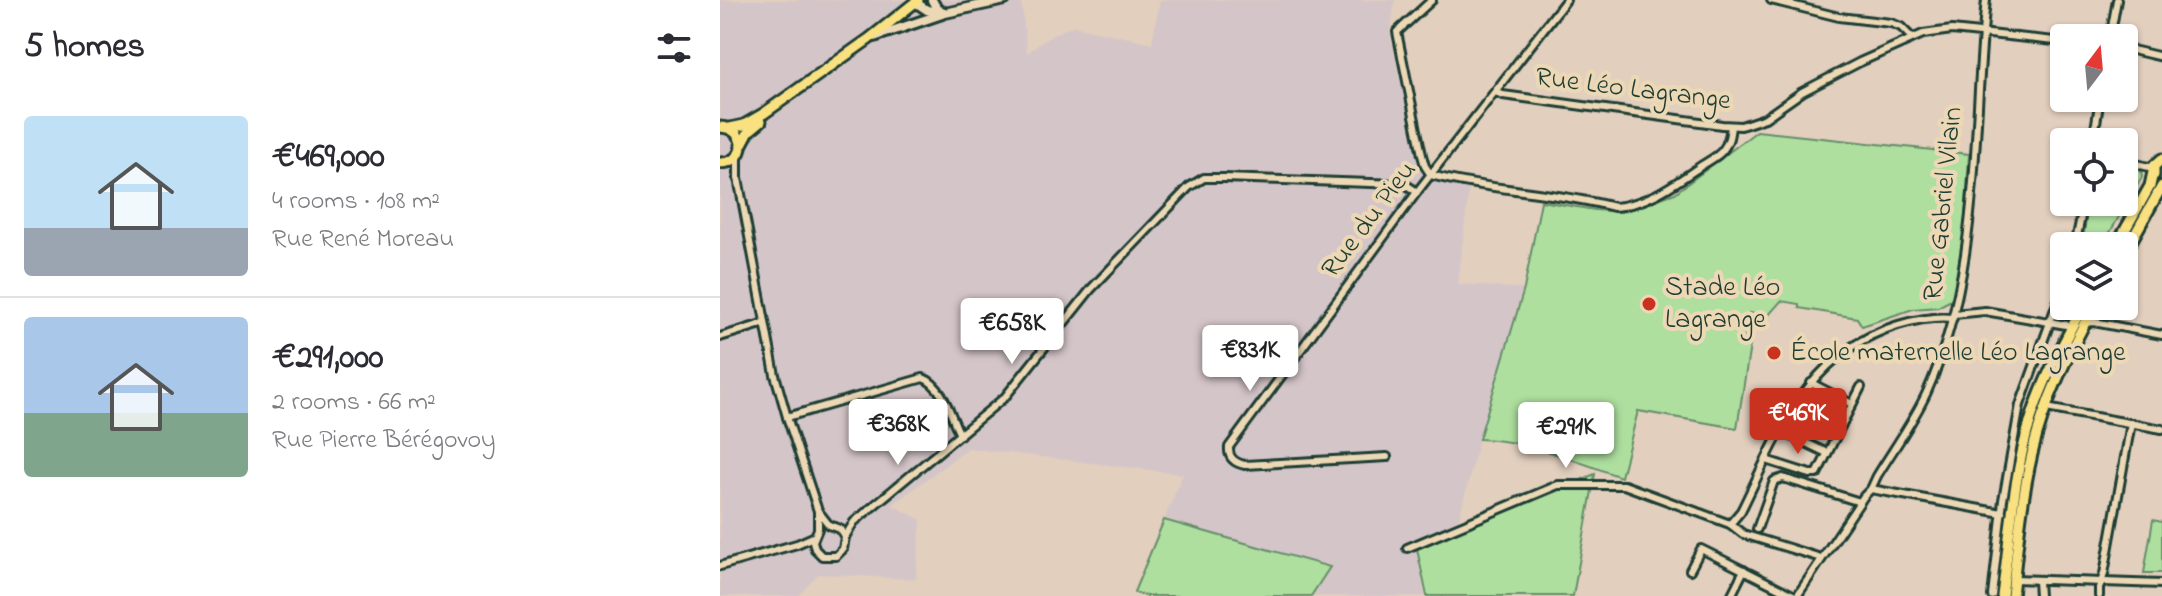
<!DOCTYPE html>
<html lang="en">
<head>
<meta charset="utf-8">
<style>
	:root { --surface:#fff; --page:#f7f7f7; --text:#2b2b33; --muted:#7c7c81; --line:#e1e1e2; --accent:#c8321e }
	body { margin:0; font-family:"Indie Flower",sans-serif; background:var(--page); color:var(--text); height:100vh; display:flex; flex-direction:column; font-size:30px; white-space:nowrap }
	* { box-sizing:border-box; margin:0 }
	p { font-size:26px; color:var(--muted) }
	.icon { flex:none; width:44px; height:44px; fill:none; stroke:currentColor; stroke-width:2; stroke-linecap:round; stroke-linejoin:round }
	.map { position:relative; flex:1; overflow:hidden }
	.details { display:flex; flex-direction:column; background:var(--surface); width:720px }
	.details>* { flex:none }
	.needle { width:52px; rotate:16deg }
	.fabs { position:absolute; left:1330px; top:24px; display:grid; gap:16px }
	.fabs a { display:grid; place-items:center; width:88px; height:88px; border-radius:8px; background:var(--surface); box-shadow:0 2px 6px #0004; font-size:40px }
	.price { position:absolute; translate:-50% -68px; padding:0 18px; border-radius:8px; background:#fff; color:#222; font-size:26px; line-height:52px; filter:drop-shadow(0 2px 4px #0008) }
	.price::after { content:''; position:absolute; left:50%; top:48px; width:24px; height:18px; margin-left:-12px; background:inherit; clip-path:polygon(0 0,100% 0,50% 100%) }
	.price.selected { background:var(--accent); color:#fff }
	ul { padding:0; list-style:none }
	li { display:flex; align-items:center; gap:24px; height:200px; padding:0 24px }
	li+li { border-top:2px solid var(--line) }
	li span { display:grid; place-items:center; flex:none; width:224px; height:160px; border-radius:8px; color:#555 }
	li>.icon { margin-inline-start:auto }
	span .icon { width:96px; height:96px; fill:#fffc; stroke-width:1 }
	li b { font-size:34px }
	h2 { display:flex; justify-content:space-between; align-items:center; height:96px; padding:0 24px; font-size:34px }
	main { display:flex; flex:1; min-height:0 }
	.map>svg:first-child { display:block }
</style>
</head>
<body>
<main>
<section class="details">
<h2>5 homes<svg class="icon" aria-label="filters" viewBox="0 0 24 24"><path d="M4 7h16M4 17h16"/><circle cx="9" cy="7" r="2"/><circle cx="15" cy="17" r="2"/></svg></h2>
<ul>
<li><span style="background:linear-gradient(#bfe0f5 70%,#9aa5b1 0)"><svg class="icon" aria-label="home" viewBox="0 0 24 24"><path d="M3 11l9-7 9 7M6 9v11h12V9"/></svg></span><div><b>€469,000</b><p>4 rooms · 108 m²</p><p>Rue René Moreau</p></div></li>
<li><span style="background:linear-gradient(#a9c7e8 60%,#7fa58c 0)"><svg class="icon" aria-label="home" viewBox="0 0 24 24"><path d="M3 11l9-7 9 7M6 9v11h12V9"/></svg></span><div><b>€291,000</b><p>2 rooms · 66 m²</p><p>Rue Pierre Bérégovoy</p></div></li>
</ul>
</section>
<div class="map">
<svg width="1442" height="596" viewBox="0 0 1442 596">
	<rect width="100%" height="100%" fill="#e2cfbe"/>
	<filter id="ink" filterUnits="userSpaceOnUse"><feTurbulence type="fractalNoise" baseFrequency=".0125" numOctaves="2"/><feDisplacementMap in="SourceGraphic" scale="16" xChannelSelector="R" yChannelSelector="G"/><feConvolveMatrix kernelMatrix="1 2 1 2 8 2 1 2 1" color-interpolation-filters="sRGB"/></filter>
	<g filter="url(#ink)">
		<polygon fill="#d4c5c8" points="0,0 301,0 307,53 334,34 353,26 432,43 440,0 675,0 670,33 699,168 749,187 738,284 804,289 759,439 735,534 697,549 705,596 591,596 610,567 444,520 463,474 248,448 172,505 201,520 196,579 98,574 78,596 0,596"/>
		<g fill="#aedf9f" stroke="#668e6a" stroke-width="2">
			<path d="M1037,131L1249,154C1246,202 1245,252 1233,299L1218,307L1193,309L1142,326L1137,318L1079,308V304L1061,301L1048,316L1029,313L1025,338L1031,339L1017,428L918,411L901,477C855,461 809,440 759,439L804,289L821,201L875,210L901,212L955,193Z"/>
			<polygon points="1404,166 1421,170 1422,177 1382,246 1362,246 1367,213 1377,214 1379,202 1404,202"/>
			<polygon points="875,474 853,596 707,596 697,549"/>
			<polygon points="444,520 610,567 591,596 426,596 414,592"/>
			<polygon points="1433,520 1442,522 1442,573 1424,573"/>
		</g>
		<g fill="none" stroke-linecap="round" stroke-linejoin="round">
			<g stroke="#1f3d34" stroke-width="12">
				<g id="minor">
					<path d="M712,0L677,32L702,155L705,166L711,175C771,191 834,191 894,207C926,205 953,185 978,168C986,162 998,157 1003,150C1009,143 1010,134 1011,126"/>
					<polyline points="1051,0 1119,17 1171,23 1181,27 1192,38"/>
					<polyline points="1390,38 1397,0"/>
					<polyline points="1404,48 1442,57"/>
					<polyline points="775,92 783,95 1002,125 1021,126 1045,118 1082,92 1140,62 1203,34 1232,30 1344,42"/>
					<polyline points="1373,142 1380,98"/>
					<polyline points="18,156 18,178 55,375 67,417 98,511 98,529 93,541 95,549 102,556 116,556 123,549 125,537 120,529 109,525 98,511"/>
					<polyline points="1404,161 1433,168"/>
					<polyline points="1355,246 1364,202"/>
					<polyline points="1234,314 1265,311 1352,326"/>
					<polyline points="1363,323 1374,322 1442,335"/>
					<polyline points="0,337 45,323"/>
					<polyline points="1091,383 1132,404"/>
					<polyline points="1326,408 1442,429"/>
					<path d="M67,417L203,378C223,385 231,417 240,435"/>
					<polyline points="1061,431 1107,453"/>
					<path d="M667,457L525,465C515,463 508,458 509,447L697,192L846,0"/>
					<polyline points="1046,460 1090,474 1097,474 1141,387"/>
					<polyline points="1151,489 1282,513"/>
					<path d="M1010,524L1021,511C1060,432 1087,353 1178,325C1195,320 1215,316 1233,318"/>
					<polyline points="1037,529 1054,481 1063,478 1140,502"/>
					<polyline points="125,537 134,522 285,397 371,289 469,187 484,178 504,178 680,184 688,186 697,192"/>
					<polyline points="687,548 838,485 904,485 1010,524 1023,534 1101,558"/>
					<polyline points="0,566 77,544 93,537"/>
					<polyline points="970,570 981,549 1075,596"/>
					<polyline points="1294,579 1442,584"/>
					<polyline points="1318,581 1319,596"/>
					<polyline points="1011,596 1024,570"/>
					<path d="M1077,596L1144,496L1151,489L1157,476C1174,448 1194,421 1207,392C1261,273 1252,128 1266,0"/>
					<polyline points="1272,596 1283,500 1300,405 1344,284"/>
					<polyline points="1379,596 1379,588 1384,574 1411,423"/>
				</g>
			</g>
			<g stroke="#1f3d34" stroke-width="14">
				<g id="secondary">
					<polyline points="212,0 217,9 224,12"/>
					<polyline points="195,2 207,10 224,13"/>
					<polyline points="154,37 225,13 285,0"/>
				</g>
			</g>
			<g stroke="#1f3d34" stroke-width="15">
				<g id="primary">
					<path d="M0,127C28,128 28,163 0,163"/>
					<polyline points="10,128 24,125 43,114 149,39 198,0"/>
					<polyline points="21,146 29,131 41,121"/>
					<polyline points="1434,175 1434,166 1442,159"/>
					<polyline points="1396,246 1430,186 1433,172"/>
					<polyline points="1404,254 1442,186"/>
					<path d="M1282,596C1290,536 1293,476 1311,419C1323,380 1344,342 1363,306"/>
					<path d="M1292,596C1297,549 1301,501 1312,454C1324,401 1348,354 1374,306"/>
				</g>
			</g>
			<use href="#minor" stroke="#edd8b6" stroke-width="6"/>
			<use href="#secondary" stroke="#edd8b6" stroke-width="8"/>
			<use href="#primary" stroke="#f9e181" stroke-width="9"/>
		</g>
	</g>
	<g fill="#c8321e" stroke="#edd8b6" stroke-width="3">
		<circle cx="929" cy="304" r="8"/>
		<circle cx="1054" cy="353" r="8"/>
	</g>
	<g text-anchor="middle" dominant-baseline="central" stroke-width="8" stroke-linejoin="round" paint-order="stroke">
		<g font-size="28" fill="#1f3d34" stroke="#edd8b6">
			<text transform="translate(913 90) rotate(7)">Rue Léo Lagrange</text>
			<text transform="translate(1224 204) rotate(-84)">Rue Gabriel Vilain</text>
			<text transform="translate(650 220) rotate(-53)">Rue du Pieu</text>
		</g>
		<g font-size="28" fill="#1f3d34" stroke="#edd8b6" text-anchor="start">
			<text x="945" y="288">Stade Léo<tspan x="945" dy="32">Lagrange</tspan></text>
			<text x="1070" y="353">École maternelle Léo Lagrange</text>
		</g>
	</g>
</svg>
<div class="fabs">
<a><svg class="needle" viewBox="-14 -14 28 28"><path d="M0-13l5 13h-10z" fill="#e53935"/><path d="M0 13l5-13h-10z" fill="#7c7c81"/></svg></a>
<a><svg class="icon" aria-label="locate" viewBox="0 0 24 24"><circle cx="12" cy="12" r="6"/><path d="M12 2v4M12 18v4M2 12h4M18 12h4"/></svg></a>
<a><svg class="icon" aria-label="layers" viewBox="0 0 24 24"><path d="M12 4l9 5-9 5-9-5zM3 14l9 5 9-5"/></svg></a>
</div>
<b class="price" style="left:292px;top:366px">€658K</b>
<b class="price" style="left:530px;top:393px">€831K</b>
<b class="price selected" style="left:1078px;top:456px">€469K</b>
<b class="price" style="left:178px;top:467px">€368K</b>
<b class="price" style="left:846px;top:470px">€291K</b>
</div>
</main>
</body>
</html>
